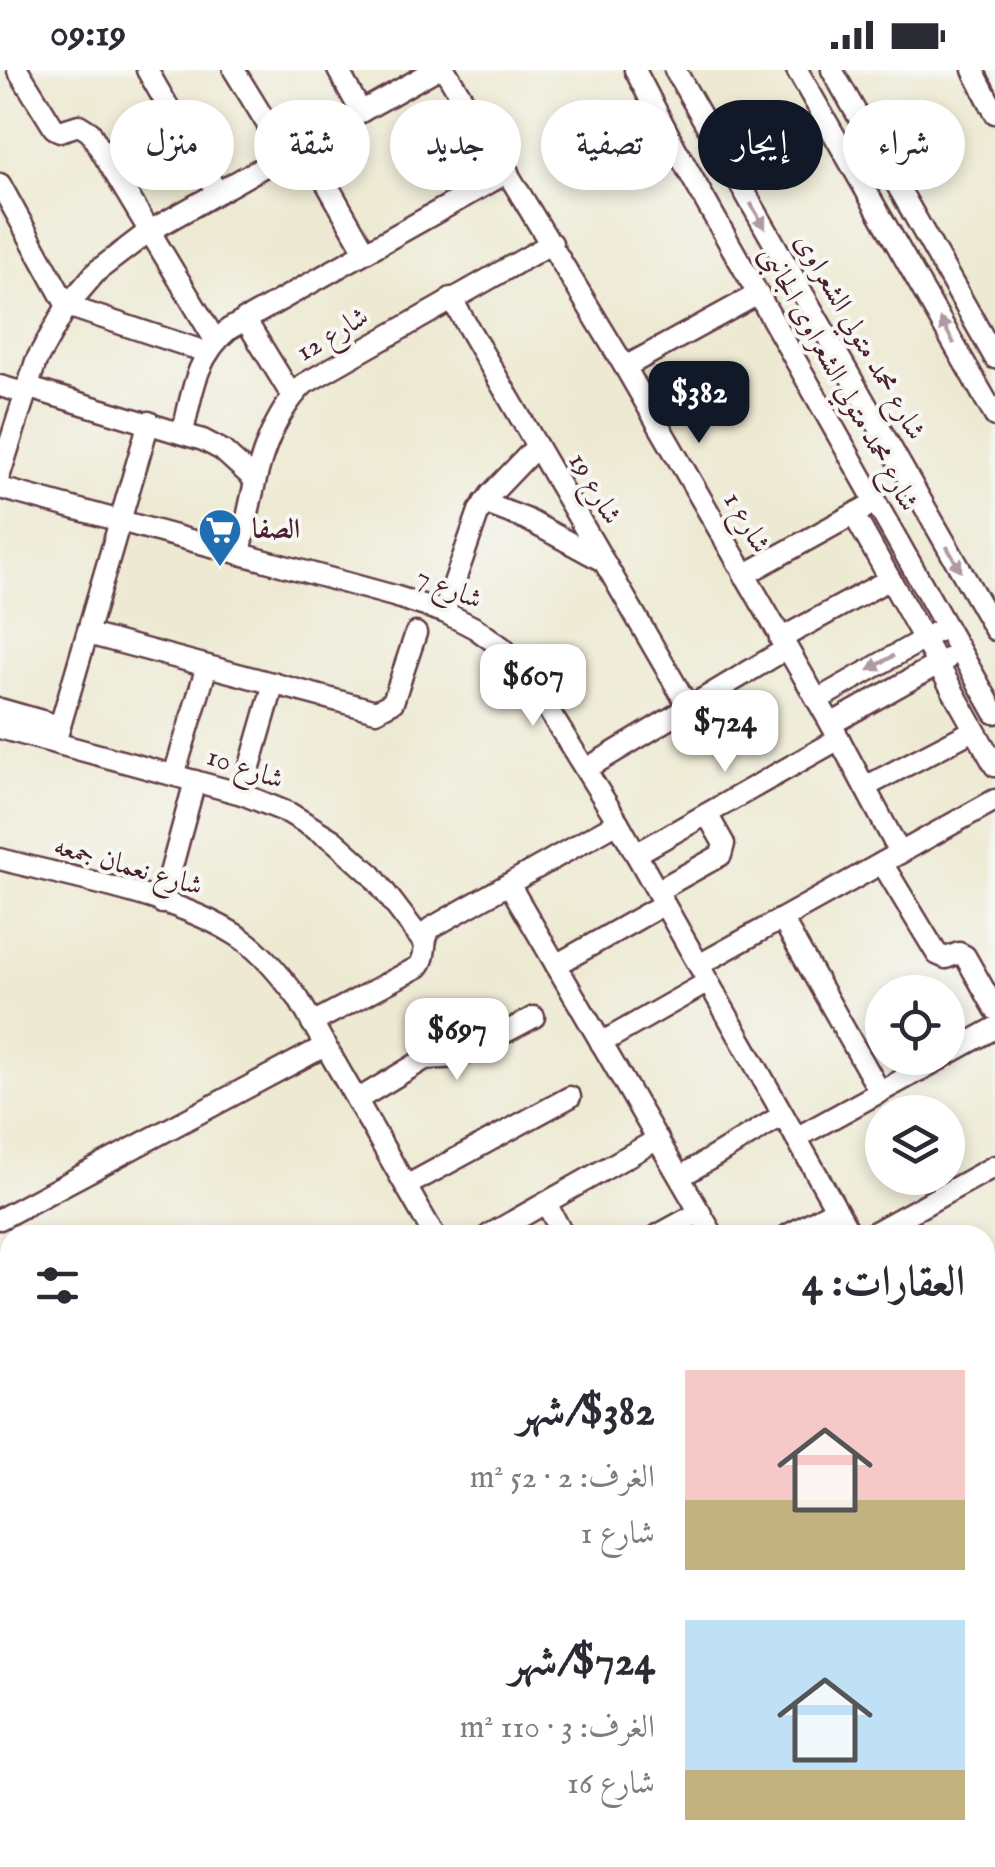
<!DOCTYPE html>
<html lang="ar">
<head>
<meta charset="utf-8">
<style>
	:root { --surface:#fff; --page:#f2f2f3; --text:#2b2b33; --muted:#7c7c81; --accent:#111827 }
	body { margin:0; font-family:"IM FELL English",Amiri,serif; background:var(--page); color:var(--text); direction:rtl; height:100vh; display:flex; flex-direction:column; font-size:38px; white-space:nowrap }
	* { box-sizing:border-box; margin:0 }
	p { font-size:32px; color:var(--muted) }
	.icon { flex:none; width:55px; height:55px; fill:none; stroke:currentColor; stroke-width:2; stroke-linecap:round; stroke-linejoin:round }
	.map { position:relative; flex:1; overflow:hidden; direction:ltr }
	.sheet { position:absolute; left:0px; top:1155px; width:995px; height:642px; display:flex; flex-direction:column; background:var(--surface); border-radius:30px 30px 0 0; box-shadow:0 5px 15px #0003; direction:rtl }
	.sheet>* { flex:none }
	.top-card { position:absolute; left:30px; top:30px; width:935px; height:90px; direction:rtl; display:flex; gap:20px }
	.tools { position:absolute; left:865px; top:905px; display:grid; gap:20px }
	.tools a { display:grid; place-items:center; width:100px; height:100px; border-radius:50%; background:var(--surface); box-shadow:0 5px 15px #0003; font-size:50px }
	.price { position:absolute; translate:-50% -85px; padding:0 22px; border-radius:20px; background:#fff; color:#222; font-size:32px; line-height:65px; filter:drop-shadow(0 2px 5px #0008) }
	.price::after { content:''; position:absolute; left:50%; top:60px; width:30px; height:22px; margin-left:-15px; background:inherit; clip-path:polygon(0 0,100% 0,50% 100%) }
	.price.on { background:var(--accent); color:#fff }
	ul { padding:0; list-style:none }
	li { display:flex; align-items:center; gap:30px; height:250px; padding:0 30px }
	li span { display:grid; place-items:center; flex:none; width:280px; height:200px; border-radius:0px; color:#555 }
	li>.icon { margin-inline-start:auto }
	span .icon { width:120px; height:120px; fill:#fffc; stroke-width:1 }
	li b { font-size:42px }
	h2 { display:flex; justify-content:space-between; align-items:center; height:120px; padding:0 30px; font-size:42px }
	.chip { padding:0 35px; border-radius:45px; background:var(--surface); box-shadow:0 5px 15px #0003; font-size:35px; line-height:90px }
	.chip.on { background:var(--accent); color:#fff }
	.status { display:flex; justify-content:space-between; align-items:center; height:70px; padding:0 50px; background:var(--surface); direction:ltr }
	.status svg { height:28px; fill:currentColor }
	.map>svg:first-child { display:block }
</style>
</head>
<body>
<div class="status"><b>09:19</b><svg viewBox="0 0 49 12"><path d="M0 12V9h3v3zM5 12V6h3v6zM10 12V3h3v9zM15 12V0h3v12zM26 1h20v11H26zM47 4h2v5h-2z"/></svg></div>
<div class="map">
<svg width="995" height="1797" viewBox="0 0 995 1797">
	<rect width="100%" height="100%" fill="#f6f6f2"/>
	<filter id="ink" filterUnits="userSpaceOnUse"><feTurbulence type="fractalNoise" baseFrequency=".01" numOctaves="2"/><feDisplacementMap in="SourceGraphic" scale="20" xChannelSelector="R" yChannelSelector="G"/><feConvolveMatrix kernelMatrix="1 2 1 2 8 2 1 2 1" color-interpolation-filters="sRGB"/></filter>
	<filter id="wash" filterUnits="userSpaceOnUse"><feTurbulence type="fractalNoise" baseFrequency=".0048" numOctaves="4" result="noise"/><feDisplacementMap in="SourceGraphic" scale="40" xChannelSelector="R" yChannelSelector="G"/><feGaussianBlur stdDeviation="2.25" result="paint"/><feColorMatrix in="noise" values="0 0 0 0 0 0 0 0 0 0 0 0 0 0 0 0 0 1.4 0 .05"/><feComposite in="paint" operator="in"/></filter>
	<g filter="url(#wash)">
		<rect width="100%" height="100%" fill="#ede9d2"/>
	</g>
	<g filter="url(#ink)">
		<g fill="none" stroke-linecap="round" stroke-linejoin="round">
			<g stroke="#623d44" stroke-width="25">
				<g id="minor">
					<polyline points="18,0 54,58 60,61 79,55 90,62 215,270"/>
					<polyline points="147,0 217,122"/>
					<polyline points="234,0 277,70"/>
					<polyline points="338,0 361,42"/>
					<polyline points="445,0 625,297 831,654 900,783"/>
					<polyline points="635,0 676,79 995,643"/>
					<polyline points="675,0 995,560"/>
					<polyline points="797,0 995,346"/>
					<polyline points="832,0 995,288"/>
					<polyline points="973,0 995,43"/>
					<polyline points="304,74 365,181"/>
					<polyline points="0,114 67,236 206,282"/>
					<polyline points="451,228 689,638"/>
					<polyline points="245,249 292,326"/>
					<polyline points="625,297 758,224"/>
					<polyline points="0,316 24,323"/>
					<polyline points="26,317 203,370 222,380 255,410"/>
					<path d="M183,362C192,323 196,286 229,259L508,102"/>
					<polyline points="0,404 36,291 67,236 97,201 148,162 435,0"/>
					<polyline points="0,418 394,526 444,542 475,558 503,578 526,604 618,752 851,1165"/>
					<polyline points="484,433 526,449 603,491"/>
					<polyline points="854,445 995,696"/>
					<path d="M240,484C252,425 260,359 304,314L552,173"/>
					<polyline points="744,505 865,438"/>
					<polyline points="444,542 479,441 491,424 537,376"/>
					<polyline points="88,564 376,641 393,632 416,563"/>
					<polyline points="780,569 890,509"/>
					<polyline points="817,630 936,562"/>
					<polyline points="0,639 60,656"/>
					<polyline points="831,654 947,589"/>
					<polyline points="0,658 242,724 289,743 333,770 372,805 424,873"/>
					<polyline points="55,673 149,352"/>
					<polyline points="586,699 786,579"/>
					<polyline points="174,705 207,596"/>
					<polyline points="865,717 974,660"/>
					<polyline points="242,724 274,613"/>
					<polyline points="636,784 839,669"/>
					<path d="M0,789C74,809 174,825 238,866C262,882 280,905 298,928L434,1165"/>
					<polyline points="882,793 937,884 946,888 959,883 965,886 995,939"/>
					<polyline points="509,814 713,1165"/>
					<polyline points="657,821 721,785 724,774 707,744"/>
					<polyline points="162,833 195,711"/>
					<polyline points="782,849 880,1022"/>
					<polyline points="556,895 664,834"/>
					<polyline points="699,895 995,730"/>
					<path d="M312,953L418,897C429,885 421,870 431,858L618,752"/>
					<polyline points="601,973 708,912"/>
					<polyline points="948,984 995,958"/>
					<polyline points="357,1030 425,989 459,987 534,947"/>
					<polyline points="796,1068 942,988"/>
					<polyline points="680,1107 783,1045"/>
					<polyline points="406,1116 570,1027"/>
					<polyline points="546,1133 563,1165"/>
					<polyline points="0,1149 325,976"/>
					<polyline points="489,1165 658,1069"/>
					<polyline points="658,1165 700,1142"/>
					<polyline points="788,1165 836,1139"/>
					<polyline points="870,1165 995,1096"/>
					<polyline points="0,1266 10,1284"/>
					<polyline points="0,1302 10,1320"/>
					<polyline points="985,1332 995,1326"/>
					<polyline points="0,1356 10,1350"/>
					<polyline points="985,1401 995,1421"/>
					<polyline points="985,1607 995,1572"/>
					<polyline points="295,1788 327,1797"/>
					<polyline points="356,1788 390,1797"/>
					<polyline points="59,1797 61,1788"/>
					<polyline points="76,1797 78,1788"/>
					<polyline points="566,1797 568,1788"/>
					<polyline points="713,1797 715,1788"/>
					<polyline points="790,1797 793,1788"/>
				</g>
			</g>
			<use href="#minor" stroke="#fff" stroke-width="20"/>
		</g>
		<defs><path id="oneway-solid" d="M-6-.8H1V-3.2L6.5 0L1 3.2V.8H-6Z" transform="scale(2.5)"/></defs>
		<g fill="#ae9aa0">
			<use href="#oneway-solid" transform="translate(758 146) rotate(60)"/>
			<use href="#oneway-solid" transform="translate(947 261) rotate(-119)"/>
			<use href="#oneway-solid" transform="translate(954 489) rotate(60)"/>
			<use href="#oneway-solid" transform="translate(881 593) rotate(150)"/>
		</g>
	</g>
	<defs>
		<g id="supermarket-pin" transform="scale(2.25)"><path d="M0 17L-7.5 6A9.5 9.5 0 1 1 7.5 6Z" fill="#1f6fb2" stroke="#f6f6f2"/><path d="M-6-5.5h2.5l.6 2H6L4.5 2H-2.5L-4.4-4H-6ZM-1.5 3.2a1.3 1.3 0 1 0 .1 0ZM3 3.2a1.3 1.3 0 1 0 .1 0Z" fill="#fff"/></g>
	</defs>
	<g fill-rule="evenodd">
		<use href="#supermarket-pin" x="220" y="460"/>
	</g>
	<g text-anchor="middle" dominant-baseline="central" stroke-width="8" stroke-linejoin="round" paint-order="stroke">
		<g font-size="28" fill="#4a1f2b" stroke="#f6f6f2">
			<text transform="translate(333 265) rotate(-31)">شارع 12</text>
			<text transform="translate(859 267) rotate(60)">شارع محمد متولي الشعراوى</text>
			<text transform="translate(838 309) rotate(61)">شارع محمد متولي الشعراوى الجانبى</text>
			<text transform="translate(594 419) rotate(60)">شارع 19</text>
			<text transform="translate(746 453) rotate(60)">شارع 1</text>
			<text transform="translate(449 519) rotate(23)">شارع 7</text>
			<text transform="translate(245 699) rotate(19)">شارع 10</text>
			<text transform="translate(128 797) rotate(16)">شارع نعمان جمعه</text>
		</g>
		<g font-size="28" font-weight="bold" fill="#4a1f2b" stroke="#f6f6f2" text-anchor="start">
			<text x="252" y="460">الصفا</text>
		</g>
	</g>
</svg>
<div class="tools">
<a><svg class="icon" aria-label="locate" viewBox="0 0 24 24"><circle cx="12" cy="12" r="6"/><path d="M12 2v4M12 18v4M2 12h4M18 12h4"/></svg></a>
<a><svg class="icon" aria-label="layers" viewBox="0 0 24 24"><path d="M12 4l9 5-9 5-9-5zM3 14l9 5 9-5"/></svg></a>
</div>
<b class="price on" style="left:699px;top:376px">$382</b>
<b class="price" style="left:533px;top:659px">$607</b>
<b class="price" style="left:725px;top:705px">$724</b>
<b class="price" style="left:457px;top:1013px">$697</b>
<div class="top-card">
<a class="chip">شراء</a>
<a class="chip on">إيجار</a>
<a class="chip">تصفية</a>
<a class="chip">جديد</a>
<a class="chip">شقة</a>
<a class="chip">منزل</a>
</div>
<section class="sheet">
<h2>العقارات: 4<svg class="icon" aria-label="filters" viewBox="0 0 24 24"><path d="M4 7h16M4 17h16"/><circle cx="9" cy="7" r="2"/><circle cx="15" cy="17" r="2"/></svg></h2>
<ul>
<li><span style="background:linear-gradient(#f6c9c9 65%,#c2b280 0)"><svg class="icon" aria-label="home" viewBox="0 0 24 24"><path d="M3 11l9-7 9 7M6 9v11h12V9"/></svg></span><div><b>$382/شهر</b><p>الغرف: 2 · 52 m²</p><p>شارع 1</p></div></li>
<li><span style="background:linear-gradient(#bfe0f5 75%,#c2b280 0)"><svg class="icon" aria-label="home" viewBox="0 0 24 24"><path d="M3 11l9-7 9 7M6 9v11h12V9"/></svg></span><div><b>$724/شهر</b><p>الغرف: 3 · 110 m²</p><p>شارع 16</p></div></li>
</ul>
</section>
</div>
</body>
</html>
